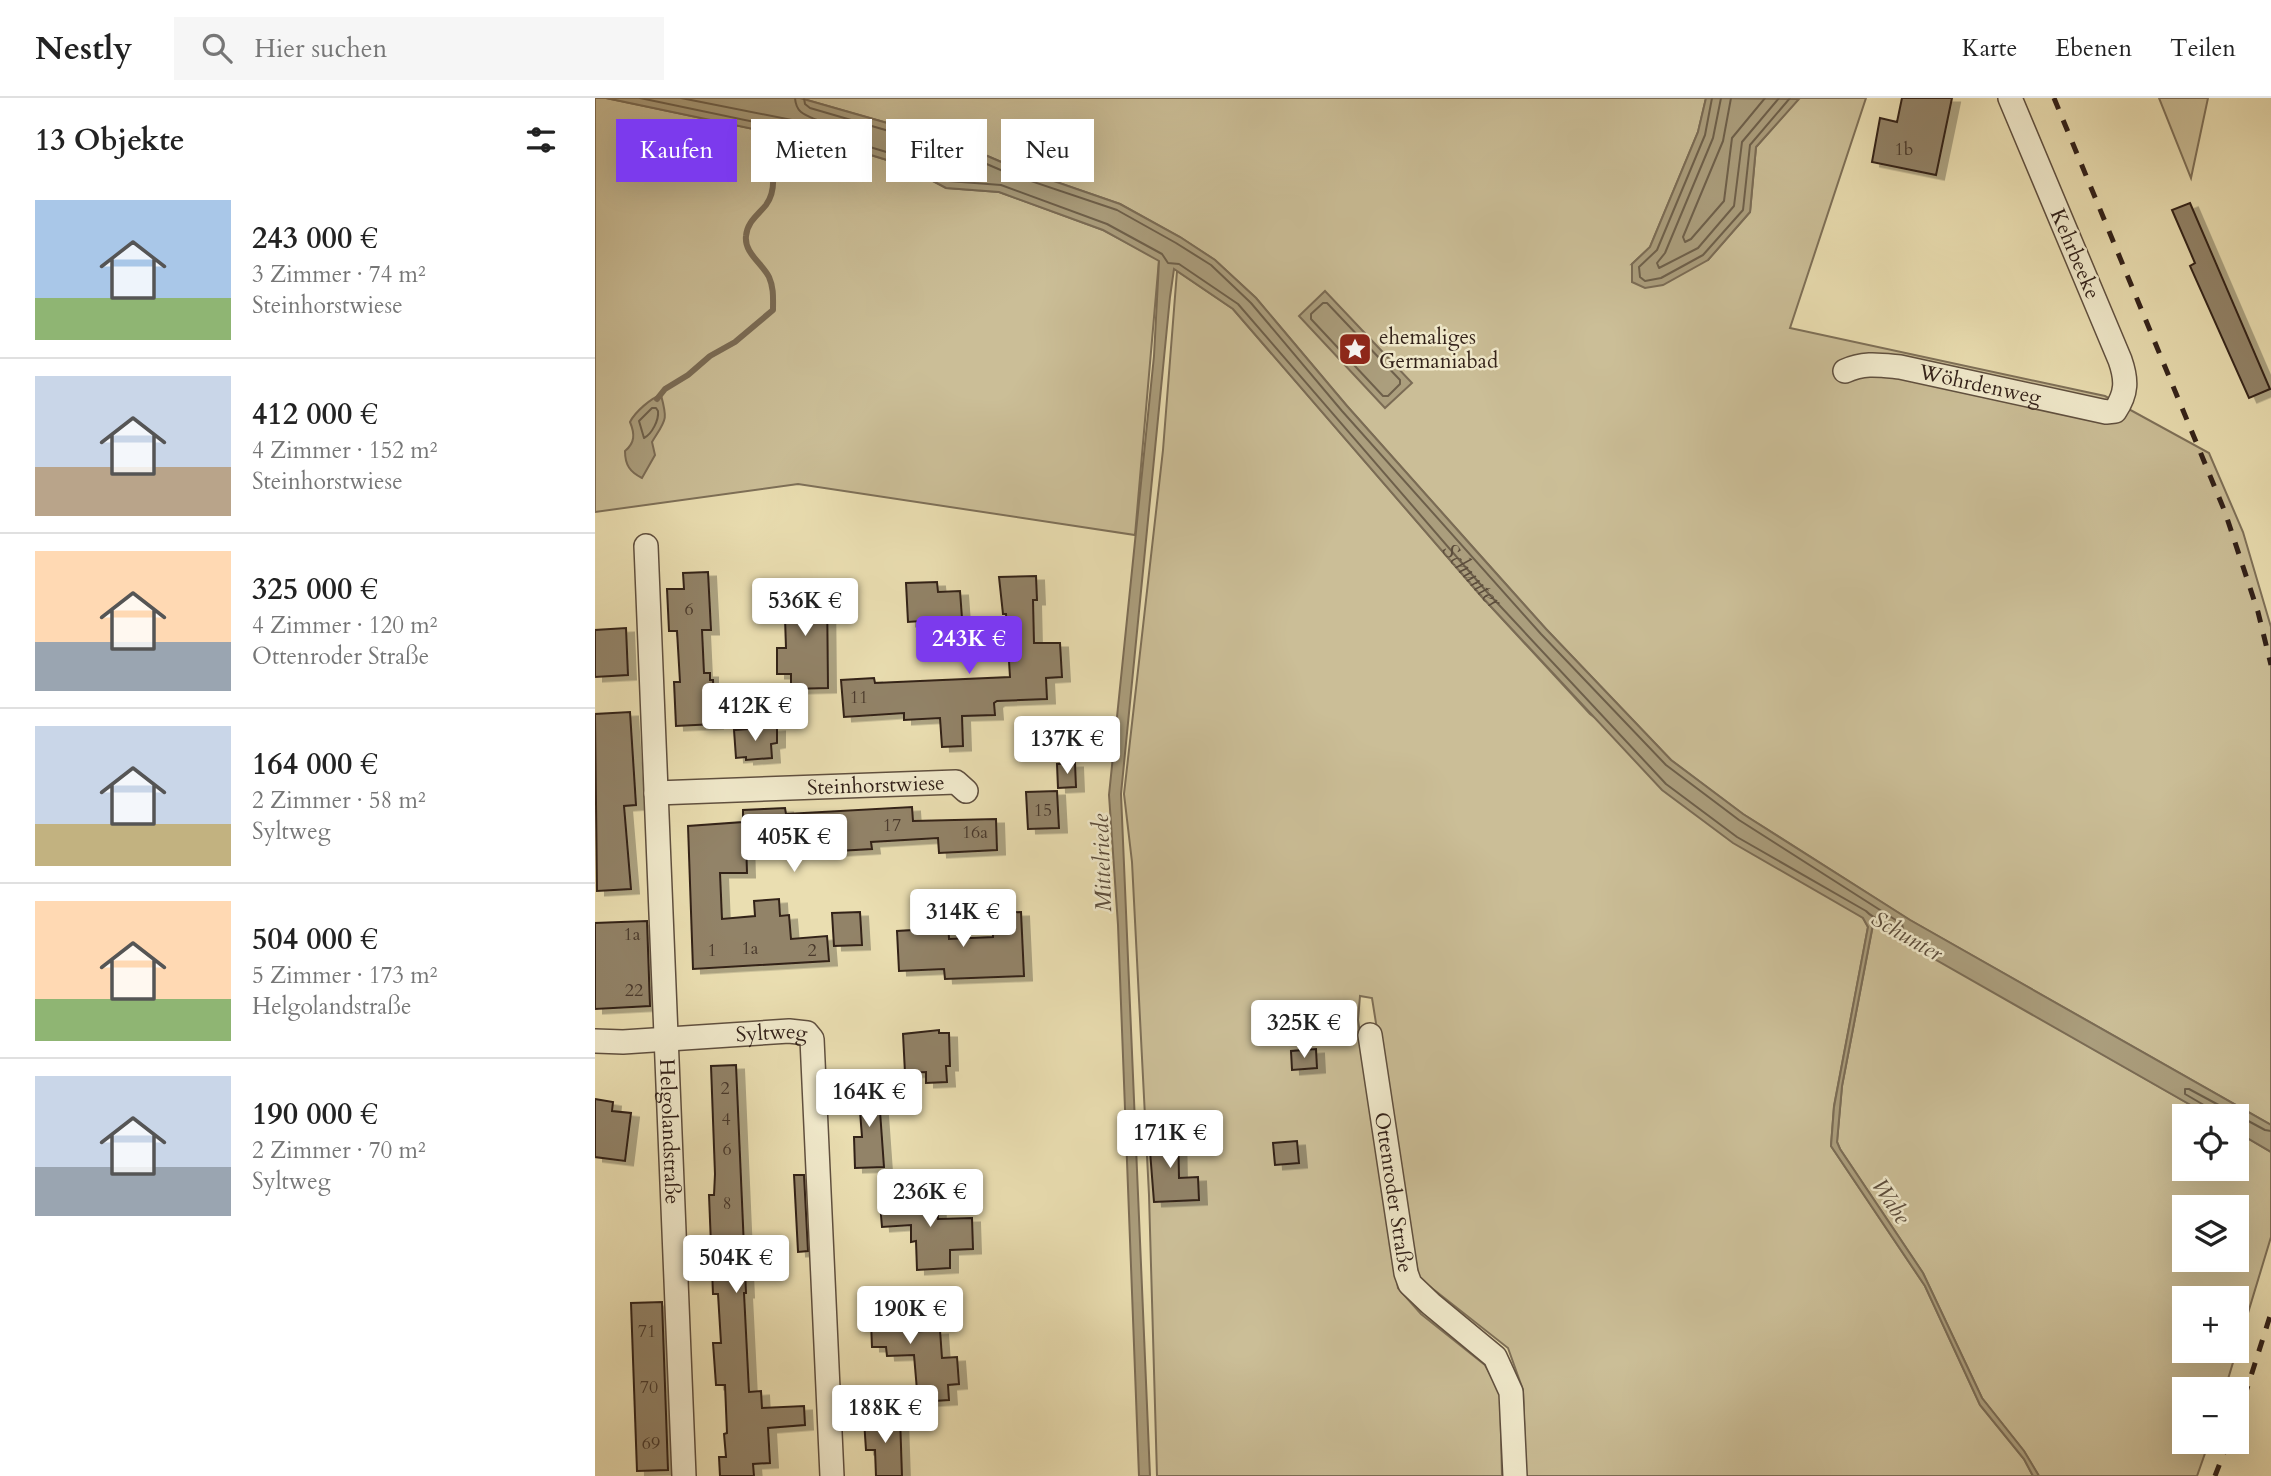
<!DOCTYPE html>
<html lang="de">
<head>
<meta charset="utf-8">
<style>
	:root { --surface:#fff; --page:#f6f6f6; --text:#222; --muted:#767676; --line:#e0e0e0; --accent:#7c3aed }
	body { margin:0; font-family:Cardo,serif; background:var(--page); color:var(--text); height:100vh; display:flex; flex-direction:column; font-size:26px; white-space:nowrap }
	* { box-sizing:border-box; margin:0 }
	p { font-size:23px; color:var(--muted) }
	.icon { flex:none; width:38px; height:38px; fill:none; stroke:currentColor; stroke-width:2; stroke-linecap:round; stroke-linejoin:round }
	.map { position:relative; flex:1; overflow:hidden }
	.side { display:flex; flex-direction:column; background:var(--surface); width:595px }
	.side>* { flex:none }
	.banner { position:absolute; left:21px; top:21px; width:665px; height:63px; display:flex; gap:14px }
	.fabs { position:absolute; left:1577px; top:1006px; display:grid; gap:14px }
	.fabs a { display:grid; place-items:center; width:77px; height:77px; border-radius:0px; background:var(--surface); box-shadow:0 7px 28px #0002; font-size:35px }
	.price { position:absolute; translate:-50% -60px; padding:0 16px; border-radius:7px; background:#fff; color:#222; font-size:23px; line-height:46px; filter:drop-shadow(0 2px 4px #0008) }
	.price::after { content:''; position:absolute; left:50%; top:42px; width:21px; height:16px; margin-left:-10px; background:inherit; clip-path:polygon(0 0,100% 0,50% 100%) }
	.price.active { background:var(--accent); color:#fff }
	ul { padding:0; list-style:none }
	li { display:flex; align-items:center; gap:21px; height:175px; padding:0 35px }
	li+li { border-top:2px solid var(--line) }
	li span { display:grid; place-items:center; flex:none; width:196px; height:140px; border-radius:0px; color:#555 }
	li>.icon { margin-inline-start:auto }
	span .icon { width:84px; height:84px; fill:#fffc; stroke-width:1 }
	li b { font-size:30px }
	h2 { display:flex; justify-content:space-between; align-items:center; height:84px; padding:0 35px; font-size:30px }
	.chip { padding:0 24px; border-radius:0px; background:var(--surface); box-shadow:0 7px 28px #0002; font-size:24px; line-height:63px }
	.chip.active { background:var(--accent); color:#fff }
	header { display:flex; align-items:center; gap:42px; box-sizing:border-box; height:98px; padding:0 35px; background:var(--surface); border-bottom:2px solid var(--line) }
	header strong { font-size:33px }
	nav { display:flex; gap:38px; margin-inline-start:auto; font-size:24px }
	.search { width:490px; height:63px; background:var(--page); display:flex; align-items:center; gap:18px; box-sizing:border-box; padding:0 24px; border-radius:0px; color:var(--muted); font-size:26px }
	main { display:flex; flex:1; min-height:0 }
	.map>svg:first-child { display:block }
</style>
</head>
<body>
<header>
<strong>Nestly</strong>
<div class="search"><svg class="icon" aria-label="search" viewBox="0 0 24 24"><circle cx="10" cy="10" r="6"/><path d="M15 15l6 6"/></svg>Hier suchen</div>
<nav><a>Karte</a><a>Ebenen</a><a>Teilen</a></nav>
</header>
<main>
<section class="side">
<h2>13 Objekte<svg class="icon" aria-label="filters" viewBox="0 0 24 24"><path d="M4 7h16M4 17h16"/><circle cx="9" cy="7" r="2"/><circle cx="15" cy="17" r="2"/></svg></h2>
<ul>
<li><span style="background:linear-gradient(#a9c7e8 70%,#8fb573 0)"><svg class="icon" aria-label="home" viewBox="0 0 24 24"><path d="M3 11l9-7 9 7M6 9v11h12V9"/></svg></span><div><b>243 000 €</b><p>3 Zimmer · 74 m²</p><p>Steinhorstwiese</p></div></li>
<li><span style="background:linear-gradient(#c9d6e8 65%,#b9a48a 0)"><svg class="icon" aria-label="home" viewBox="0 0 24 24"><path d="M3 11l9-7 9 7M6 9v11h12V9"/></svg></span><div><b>412 000 €</b><p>4 Zimmer · 152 m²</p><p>Steinhorstwiese</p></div></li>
<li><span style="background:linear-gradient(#ffd9b3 65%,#9aa5b1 0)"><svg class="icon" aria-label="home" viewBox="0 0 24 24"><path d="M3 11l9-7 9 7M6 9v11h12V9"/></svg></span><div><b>325 000 €</b><p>4 Zimmer · 120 m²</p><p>Ottenroder Straße</p></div></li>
<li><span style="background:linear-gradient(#c9d6e8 70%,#c2b280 0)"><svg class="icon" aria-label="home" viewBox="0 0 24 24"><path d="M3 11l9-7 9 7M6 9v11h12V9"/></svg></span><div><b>164 000 €</b><p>2 Zimmer · 58 m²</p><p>Syltweg</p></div></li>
<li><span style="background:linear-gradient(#ffd9b3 70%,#8fb573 0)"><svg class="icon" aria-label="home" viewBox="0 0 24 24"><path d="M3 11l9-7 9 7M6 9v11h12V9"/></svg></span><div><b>504 000 €</b><p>5 Zimmer · 173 m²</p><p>Helgolandstraße</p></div></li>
<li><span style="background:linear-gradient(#c9d6e8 65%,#9aa5b1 0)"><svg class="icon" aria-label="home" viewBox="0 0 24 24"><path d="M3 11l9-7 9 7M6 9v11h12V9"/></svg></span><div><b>190 000 €</b><p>2 Zimmer · 70 m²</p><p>Syltweg</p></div></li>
</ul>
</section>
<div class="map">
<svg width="1676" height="1378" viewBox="0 0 1676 1378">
	<defs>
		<filter id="shadow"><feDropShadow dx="8" dy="4.5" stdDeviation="0" flood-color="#0004"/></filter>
	</defs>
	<rect width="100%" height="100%" fill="#eadeb1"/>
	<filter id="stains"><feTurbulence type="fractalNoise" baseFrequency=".00286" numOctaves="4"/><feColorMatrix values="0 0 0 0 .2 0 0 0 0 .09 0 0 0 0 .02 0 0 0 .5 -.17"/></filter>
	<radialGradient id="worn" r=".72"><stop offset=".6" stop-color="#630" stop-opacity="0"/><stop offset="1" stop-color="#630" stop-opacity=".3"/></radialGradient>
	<g fill="#cbbe97" stroke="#7e7058" stroke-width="2" fill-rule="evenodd">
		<polygon points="0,0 11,0 263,53 308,67 351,90 404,94 508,132 564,162 540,437 203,386 0,414"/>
		<polygon points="205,0 1111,0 1103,34 1055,149 1037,166 1113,162 1155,114 1161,49 1204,0 1271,0 1195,230 1510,298 1614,355 1648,434 1676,529 1676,1027 1315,822 1148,716 1076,662 951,531 752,308 661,200 620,162 585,139 525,106 418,69 362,45"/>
		<polygon points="1564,0 1613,0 1596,80"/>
		<polygon points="582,173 638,211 887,499 995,616 1268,820 1273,829 1239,1008 1236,1048 1330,1188 1385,1307 1429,1361 1438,1378 931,1378 928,1292 913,1250 824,1180 807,1089 777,900 765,898 763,922 803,1190 826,1216 890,1267 905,1295 907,1378 562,1378 554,1097 537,764 529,696 568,352"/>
		<path d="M1277,824L1615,1018H1589V1071H1642V1034L1676,1054V1139L1630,1291L1589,1292V1344H1614L1602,1378H1444L1429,1353L1387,1300L1328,1175L1245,1051L1242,1044L1247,988L1278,827ZM1589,1110H1642V1162H1589ZM1589,1200H1642V1253H1589Z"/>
	</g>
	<g fill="#ab9e7d" stroke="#7b6c55" stroke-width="2">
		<polygon points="11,0 205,0 362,45 418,69 525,106 585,139 620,162 661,200 752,308 882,454 951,531 1076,662 1148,716 1315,822 1676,1027 1676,1054 1642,1034 1642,1018 1615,1018 1278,826 1247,988 1242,1044 1245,1051 1328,1175 1387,1300 1429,1353 1444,1378 1438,1378 1429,1361 1385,1307 1330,1188 1236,1048 1239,1009 1273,829 1268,820 1138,745 1067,692 887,499 638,211 579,171 575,199 526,696 555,1378 544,1378 523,827 514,697 559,258 564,163 508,132 404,94 351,90 308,67 263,53"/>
		<polygon points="1111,0 1204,1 1161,49 1155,114 1113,162 1068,187 1050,190 1037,184 1037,166 1055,149 1103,34"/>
		<polygon points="730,193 817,285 790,310 704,218"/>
		<path d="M66,297C73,323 71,321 57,344L60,357L47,380C35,374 30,367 30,353C40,345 40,336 35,324C40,314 56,300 66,297Z"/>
	</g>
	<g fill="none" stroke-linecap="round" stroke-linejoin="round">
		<g stroke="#6e604b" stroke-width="2">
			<path id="s1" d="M45,0L265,46L311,60L353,83L406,87L512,126L567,156L573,165L584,166L643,206L892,494L1071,686L1142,739L1271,813C1278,821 1293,826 1304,832L1308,831L1307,826L1144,722L1071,667L946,536L747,313L656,205L616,167L581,145L522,112L415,76L359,52L215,10L210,6L209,0"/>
			<path d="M86,0L222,27V22C210,17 201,15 200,0"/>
			<polyline points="1117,0 1110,37 1062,152 1044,169 1045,179 1050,183 1066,180 1108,157 1148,112 1155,47 1195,0"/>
			<polyline points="1126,0 1118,40 1070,155 1062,165 1064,170 1103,150 1139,108 1147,44 1184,0"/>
			<polyline points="1136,0 1128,43 1088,139 1090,144 1096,141 1129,103 1137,40 1170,0"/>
			<path d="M328,52L379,70L381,74C362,82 342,67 325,58L324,54Z"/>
			<polygon points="728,205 732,205 805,282 805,286 793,298 788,298 716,221 716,216"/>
			<path d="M57,310H61L63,313C64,322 57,336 49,340L44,323Z"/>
			<polyline points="1617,1018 1614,1010 1590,996 1590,991 1594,991 1670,1032 1676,1033"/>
		</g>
		<path stroke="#7b6c55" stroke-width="6" d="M62,301L70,291L93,277L115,258L140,244L178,212C178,201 179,190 174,179C167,165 149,155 151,138C152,124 163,117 171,107C187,86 172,52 167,28"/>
	</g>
	<g fill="#928368" stroke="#322119" stroke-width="2" filter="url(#shadow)">
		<polygon points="1307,0 1357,0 1341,77 1277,64 1285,20 1302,24"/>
		<polygon points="1595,105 1675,291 1654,300 1595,168 1600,165 1577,112"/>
		<polygon points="113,474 116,532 107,532 109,575 115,575 115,582 118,582 120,626 81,628 79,584 85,584 82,533 74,533 72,491 89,491 88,475"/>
		<polygon points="441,478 442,502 438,502 439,545 465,545 467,579 451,580 452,601 402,603 399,605 400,617 367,618 368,648 347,649 345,620 309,622 309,615 249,619 246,582 279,580 280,585 415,579 411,516 408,516 404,479"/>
		<polygon points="342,484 343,494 365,493 367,520 313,524 311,485"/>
		<polygon points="232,489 233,590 196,591 196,576 182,576 182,550 191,550 189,490"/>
		<polygon points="31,530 33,577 0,579 0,532"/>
		<polygon points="35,614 41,707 29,708 36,791 2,793 0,616"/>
		<polygon points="182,629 182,645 176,646 177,660 151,662 151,659 141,660 139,632"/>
		<polygon points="480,665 481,689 463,690 462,666"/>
		<polygon points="462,693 464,730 433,731 431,694"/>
		<polygon points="317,709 318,723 401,721 402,752 344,755 343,740 276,744 277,751 190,756 190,738 151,740 152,775 125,775 127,821 160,818 159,803 184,801 185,818 194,817 196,841 232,838 234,863 98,871 93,728 148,724 148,712 190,710 191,716"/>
		<polygon points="265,814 267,847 239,848 237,815"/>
		<polygon points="426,814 429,878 350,881 349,871 304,873 302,833 318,832 318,819 353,817 354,841 398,839 397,815"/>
		<polygon points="52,823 55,908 0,911 0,825"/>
		<polygon points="344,932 344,935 354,935 355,968 351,968 352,984 331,985 331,974 310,975 308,936"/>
		<polygon points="721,951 722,970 697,972 696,953"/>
		<polygon points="141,967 151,1195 149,1195 154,1294 166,1293 167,1310 209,1308 210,1327 173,1330 175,1365 158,1366 159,1378 125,1378 124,1359 131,1359 129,1336 132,1335 130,1287 121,1287 118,1245 126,1245 123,1196 118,1196 114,1097 119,1097 120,1076 116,968"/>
		<polygon points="283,985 289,1069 260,1070 259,1039 267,1039 263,987"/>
		<polygon points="0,1001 18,1004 17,1013 36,1015 30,1063 0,1059"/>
		<polygon points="559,1030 583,1030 584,1080 603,1079 604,1102 559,1104 555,1053 560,1053"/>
		<polygon points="702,1043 704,1065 680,1067 678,1045"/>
		<polygon points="199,1077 209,1077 213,1153 203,1154"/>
		<polygon points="342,1088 343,1121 377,1120 378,1151 355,1152 355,1170 322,1172 321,1143 316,1144 316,1127 287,1129 285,1106 323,1103 323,1089"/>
		<polygon points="293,1190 294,1209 299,1209 300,1224 314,1223 314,1234 345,1232 347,1260 362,1259 364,1286 353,1287 354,1302 323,1304 319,1257 292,1258 291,1249 277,1249 276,1224 266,1225 265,1191"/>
		<polygon points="67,1204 73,1372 42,1373 36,1205"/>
		<polygon points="305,1319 307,1378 281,1378 280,1352 271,1352 269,1322"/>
	</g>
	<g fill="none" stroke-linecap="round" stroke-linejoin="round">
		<g stroke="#60503f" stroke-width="26">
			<g id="minor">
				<path id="s2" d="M1250,273C1269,264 1285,267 1305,269L1511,314L1520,313C1532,295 1532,282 1525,262L1415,0"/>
				<path id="s3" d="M51,448L89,1378"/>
				<path id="s4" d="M61,695L361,684L371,693"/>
				<path id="s5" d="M775,937L811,1175L815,1186L836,1206L900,1259L916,1294L920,1378"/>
				<path id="s6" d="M0,943L28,944L194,933L212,935L217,941L237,1378"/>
			</g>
		</g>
		<use href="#minor" stroke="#f1eacc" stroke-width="23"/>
		<g stroke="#322119" stroke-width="5" stroke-dasharray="12 12" stroke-linecap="butt">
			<polyline points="1459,0 1630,414 1663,514 1676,567"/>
			<polyline points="1642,1322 1676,1215"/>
			<polyline points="1620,1378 1633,1344"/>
		</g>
	</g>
	<defs>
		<g id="sight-square" transform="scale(1.75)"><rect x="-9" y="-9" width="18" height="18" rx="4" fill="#8f2418" stroke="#f1eacc"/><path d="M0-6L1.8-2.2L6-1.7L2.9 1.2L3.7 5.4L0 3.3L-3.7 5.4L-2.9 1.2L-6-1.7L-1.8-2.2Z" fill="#fff"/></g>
	</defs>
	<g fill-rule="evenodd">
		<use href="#sight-square" x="760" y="251"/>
	</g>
	<g text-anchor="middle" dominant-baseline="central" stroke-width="5" stroke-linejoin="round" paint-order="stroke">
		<g font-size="18" fill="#4a3a2d">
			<text x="1309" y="51">1b</text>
			<text x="94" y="511">6</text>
			<text x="264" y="599">11</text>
			<text x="448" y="712">15</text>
			<text x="297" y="727">17</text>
			<text x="380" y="734">16a</text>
			<text x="37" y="836">1a</text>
			<text x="155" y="850">1a</text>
			<text x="117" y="852">1</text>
			<text x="217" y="852">2</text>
			<text x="39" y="892">22</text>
			<text x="130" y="990">2</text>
			<text x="131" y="1021">4</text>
			<text x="132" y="1051">6</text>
			<text x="132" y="1105">8</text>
			<text x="52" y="1233">71</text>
			<text x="54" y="1289">70</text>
			<text x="56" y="1345">69</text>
		</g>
		<g font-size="21" fill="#322119" stroke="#f1eacc">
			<text transform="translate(1480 156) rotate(67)">Kehrbeeke</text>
			<text stroke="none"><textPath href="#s2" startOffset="138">Wöhrdenweg</textPath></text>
			<text stroke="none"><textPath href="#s4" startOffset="220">Steinhorstwiese</textPath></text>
			<text stroke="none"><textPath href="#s6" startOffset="177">Syltweg</textPath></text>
			<text stroke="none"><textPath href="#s3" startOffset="586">Helgolandstraße</textPath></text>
			<text stroke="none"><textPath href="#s5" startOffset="159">Ottenroder Straße</textPath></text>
		</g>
		<g font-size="21" fill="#322119" stroke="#f1eacc" text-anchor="start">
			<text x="784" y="239">ehemaliges<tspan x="784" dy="24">Germaniabad</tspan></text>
		</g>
		<g font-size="23" font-style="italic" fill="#5c4d3c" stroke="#f1eacc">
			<text stroke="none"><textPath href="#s1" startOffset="1001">Schunter</textPath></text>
			<text transform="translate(507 765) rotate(-92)">Mittelriede</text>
			<text transform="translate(1312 838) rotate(30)">Schunter</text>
			<text transform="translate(1296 1103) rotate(56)">Wabe</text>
		</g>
	</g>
	<rect width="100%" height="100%" filter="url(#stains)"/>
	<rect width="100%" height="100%" fill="url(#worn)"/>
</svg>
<div class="fabs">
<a><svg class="icon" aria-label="locate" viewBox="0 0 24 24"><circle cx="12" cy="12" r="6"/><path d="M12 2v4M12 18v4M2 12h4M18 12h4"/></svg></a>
<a><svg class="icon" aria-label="layers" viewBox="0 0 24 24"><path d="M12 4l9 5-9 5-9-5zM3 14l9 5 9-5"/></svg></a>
<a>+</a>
<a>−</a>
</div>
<b class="price" style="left:210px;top:540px">536K €</b>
<b class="price active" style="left:374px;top:578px">243K €</b>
<b class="price" style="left:160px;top:645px">412K €</b>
<b class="price" style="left:472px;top:678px">137K €</b>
<b class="price" style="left:199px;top:776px">405K €</b>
<b class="price" style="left:368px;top:851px">314K €</b>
<b class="price" style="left:709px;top:962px">325K €</b>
<b class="price" style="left:274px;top:1031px">164K €</b>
<b class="price" style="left:575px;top:1072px">171K €</b>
<b class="price" style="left:335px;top:1131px">236K €</b>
<b class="price" style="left:141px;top:1197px">504K €</b>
<b class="price" style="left:315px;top:1248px">190K €</b>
<b class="price" style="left:290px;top:1347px">188K €</b>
<div class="banner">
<a class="chip active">Kaufen</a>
<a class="chip">Mieten</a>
<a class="chip">Filter</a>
<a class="chip">Neu</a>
</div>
</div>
</main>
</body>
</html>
